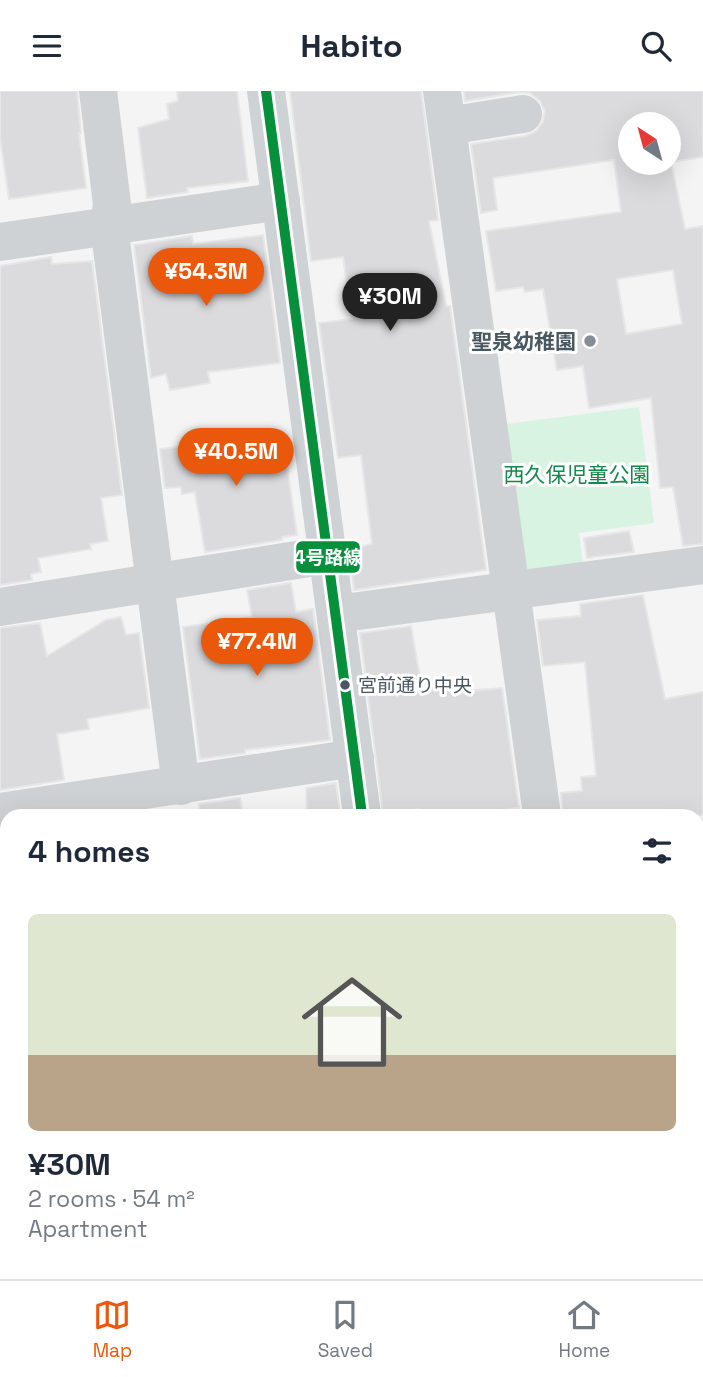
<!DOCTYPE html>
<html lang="en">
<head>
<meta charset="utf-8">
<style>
	:root { --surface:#fff; --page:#f6f6f7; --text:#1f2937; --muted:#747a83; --line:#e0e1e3; --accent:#ea580c }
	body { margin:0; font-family:"Space Grotesk","Noto Sans JP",sans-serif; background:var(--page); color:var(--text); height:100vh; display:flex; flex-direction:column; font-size:26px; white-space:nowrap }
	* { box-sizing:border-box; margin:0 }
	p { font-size:23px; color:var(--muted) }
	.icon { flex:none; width:38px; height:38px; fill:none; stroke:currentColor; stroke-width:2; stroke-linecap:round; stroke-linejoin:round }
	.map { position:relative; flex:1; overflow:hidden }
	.sheet { position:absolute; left:0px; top:718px; width:704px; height:471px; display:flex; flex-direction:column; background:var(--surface); border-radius:21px 21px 0 0; box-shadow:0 7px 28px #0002 }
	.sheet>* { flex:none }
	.needle { width:46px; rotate:324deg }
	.fabs { position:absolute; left:618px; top:21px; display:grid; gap:14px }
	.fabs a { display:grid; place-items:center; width:63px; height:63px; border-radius:50%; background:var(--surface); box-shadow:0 7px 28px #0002; font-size:35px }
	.price { position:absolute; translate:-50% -60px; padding:0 16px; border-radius:24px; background:var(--accent); color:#fff; font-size:23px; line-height:46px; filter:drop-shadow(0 2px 4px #0008) }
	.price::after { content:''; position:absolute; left:50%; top:42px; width:21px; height:16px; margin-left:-10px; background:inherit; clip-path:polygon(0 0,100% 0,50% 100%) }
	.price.current { background:#222; color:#fff }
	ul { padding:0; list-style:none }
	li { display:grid; align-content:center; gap:14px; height:371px; padding:0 28px }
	li span { display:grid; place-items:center; height:217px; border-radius:10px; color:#555 }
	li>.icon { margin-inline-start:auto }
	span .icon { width:126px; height:126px; fill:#fffc; stroke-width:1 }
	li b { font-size:30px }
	h2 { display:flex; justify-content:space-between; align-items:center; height:84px; padding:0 28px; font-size:30px }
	header { display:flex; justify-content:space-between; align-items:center; height:91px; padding:0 28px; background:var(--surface); font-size:32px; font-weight:700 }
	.dock { display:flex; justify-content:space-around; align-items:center; height:98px; border-top:2px solid var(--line); background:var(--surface); font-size:19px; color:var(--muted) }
	.dock a { display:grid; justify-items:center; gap:4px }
	.dock .current { color:var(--accent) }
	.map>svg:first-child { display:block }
</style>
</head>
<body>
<header><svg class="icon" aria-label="menu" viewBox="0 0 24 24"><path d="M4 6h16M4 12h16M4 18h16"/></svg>Habito<svg class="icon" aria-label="search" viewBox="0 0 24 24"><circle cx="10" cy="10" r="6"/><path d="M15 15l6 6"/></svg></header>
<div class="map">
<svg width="703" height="1188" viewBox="0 0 703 1188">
	<rect width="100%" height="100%" fill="#f4f4f4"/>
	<polygon fill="#d8f3e2" points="639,316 654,432 579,442 584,480 529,488 518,476 499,334"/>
	<g fill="#dbdbdd" stroke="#e5e6e6" stroke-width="2" fill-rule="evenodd">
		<polygon points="0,0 77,0 81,42 79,42 86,97 9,108 0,47"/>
		<polygon points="177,0 237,0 248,90 187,97 188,101 147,107 138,37 169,28 167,13 178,10"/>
		<polygon points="290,0 421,0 438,129 429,130 446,215 450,215 486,479 354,499 349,458 372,453 361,364 338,367 319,232 352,228 343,166 311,170"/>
		<path d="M464,0H703V66L671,71L685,138L703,135V453L683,455L673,396L660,397L651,307L589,317L583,275L557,279L543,198L525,201L523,196L496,200L486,140L621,121L614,69L493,87L497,119L481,122L471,53L526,45L536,40L543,31L545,20L540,10L530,2L520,1L465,10ZM630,33H668V72H630ZM673,179L682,233L626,243L617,188Z"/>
		<polygon points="263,144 280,272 208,281 210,292 170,299 166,283 151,287 134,154 192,145 193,153"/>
		<polygon points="51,166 52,173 92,170 122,404 101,407 108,450 90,453 91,458 38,467 41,481 31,483 32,489 0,494 0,175"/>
		<polygon points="282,340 297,444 282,446 282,449 205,461 195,401 182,403 181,396 165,397 160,358 201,353 200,350"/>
		<polygon points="629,440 634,461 587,467 584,447"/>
		<polygon points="291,492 296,521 313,518 330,649 245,659 245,662 200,668 183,536 252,526 247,499"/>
		<polygon points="643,504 665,608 703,601 703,724 563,724 561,702 582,700 581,686 596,685 585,571 543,575 537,529 581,525 580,513"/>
		<polygon points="121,526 126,544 139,542 149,617 87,628 89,638 57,643 64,689 0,699 0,537 40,532 47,565 106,529"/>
		<polygon points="411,535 422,598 451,595 453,599 464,596 465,600 502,597 519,717 450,724 420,724 419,718 383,723 360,542"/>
		<polygon points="336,692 340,724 307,724 306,697"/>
		<polygon points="240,707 243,724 200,724 199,713"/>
	</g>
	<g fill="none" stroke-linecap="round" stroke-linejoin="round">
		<g stroke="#cfd2d4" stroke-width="38">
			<polyline points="98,0 112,113 109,134 181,695"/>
			<polyline points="266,0 362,724"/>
			<polyline points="442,0 542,724"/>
			<polyline points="447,35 523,23"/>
			<polyline points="0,151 281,110"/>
			<polyline points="0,516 328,464"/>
			<polyline points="336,523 703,474"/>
			<polyline points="0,721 355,667"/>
			<polyline points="240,1181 241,1188"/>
			<polyline points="423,1181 424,1188"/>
			<polyline points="605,1181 606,1188"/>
		</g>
		<g stroke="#fff" stroke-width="16">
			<polyline id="bus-1" points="266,0 362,724"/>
		</g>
		<use href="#bus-1" stroke="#06903b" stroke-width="10"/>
	</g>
	<circle fill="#858e94" stroke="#fff" stroke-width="2.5" cx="590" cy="250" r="7"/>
	<circle fill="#495761" stroke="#fff" stroke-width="2.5" cx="345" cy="594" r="6"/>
	<g text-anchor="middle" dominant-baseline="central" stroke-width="6" stroke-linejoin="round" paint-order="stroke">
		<g font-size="19" fill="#495761" stroke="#fff" text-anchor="start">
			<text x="358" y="594">宮前通り中央</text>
		</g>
		<g font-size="21" font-weight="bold" fill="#495761" stroke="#fff" text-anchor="end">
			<text x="576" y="250">聖泉幼稚園</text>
		</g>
		<g font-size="21" fill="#15874a" stroke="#fff">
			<text x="577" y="383">西久保児童公園</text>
		</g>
	</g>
	<rect stroke="#fff" stroke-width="2.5" x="295" y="449" width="66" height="34" rx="7" fill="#06903b"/>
	<g font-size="19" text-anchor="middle" font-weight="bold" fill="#fff">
		<text x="328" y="473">4号路線</text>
	</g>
</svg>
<div class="fabs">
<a><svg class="needle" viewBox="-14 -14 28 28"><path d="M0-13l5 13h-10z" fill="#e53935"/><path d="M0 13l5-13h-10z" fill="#747a83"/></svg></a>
</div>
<b class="price" style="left:206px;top:217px">¥54.3M</b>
<b class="price current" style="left:390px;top:242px">¥30M</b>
<b class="price" style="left:236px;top:397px">¥40.5M</b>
<b class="price" style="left:257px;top:587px">¥77.4M</b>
<section class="sheet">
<h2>4 homes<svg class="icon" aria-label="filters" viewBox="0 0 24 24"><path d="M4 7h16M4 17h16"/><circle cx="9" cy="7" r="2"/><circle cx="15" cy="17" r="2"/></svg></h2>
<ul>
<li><span style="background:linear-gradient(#dfe7d0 65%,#b9a48a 0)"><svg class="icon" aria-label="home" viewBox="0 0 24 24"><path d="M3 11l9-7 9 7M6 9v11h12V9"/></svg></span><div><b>¥30M</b><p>2 rooms · 54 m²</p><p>Apartment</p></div></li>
</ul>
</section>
</div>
<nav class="dock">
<a class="current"><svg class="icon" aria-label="map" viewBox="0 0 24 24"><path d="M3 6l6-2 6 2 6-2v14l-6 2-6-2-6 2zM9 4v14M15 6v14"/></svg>Map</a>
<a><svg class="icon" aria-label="saved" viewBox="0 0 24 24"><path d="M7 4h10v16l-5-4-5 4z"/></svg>Saved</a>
<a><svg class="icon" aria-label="home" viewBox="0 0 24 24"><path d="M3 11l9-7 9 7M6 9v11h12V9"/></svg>Home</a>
</nav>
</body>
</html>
